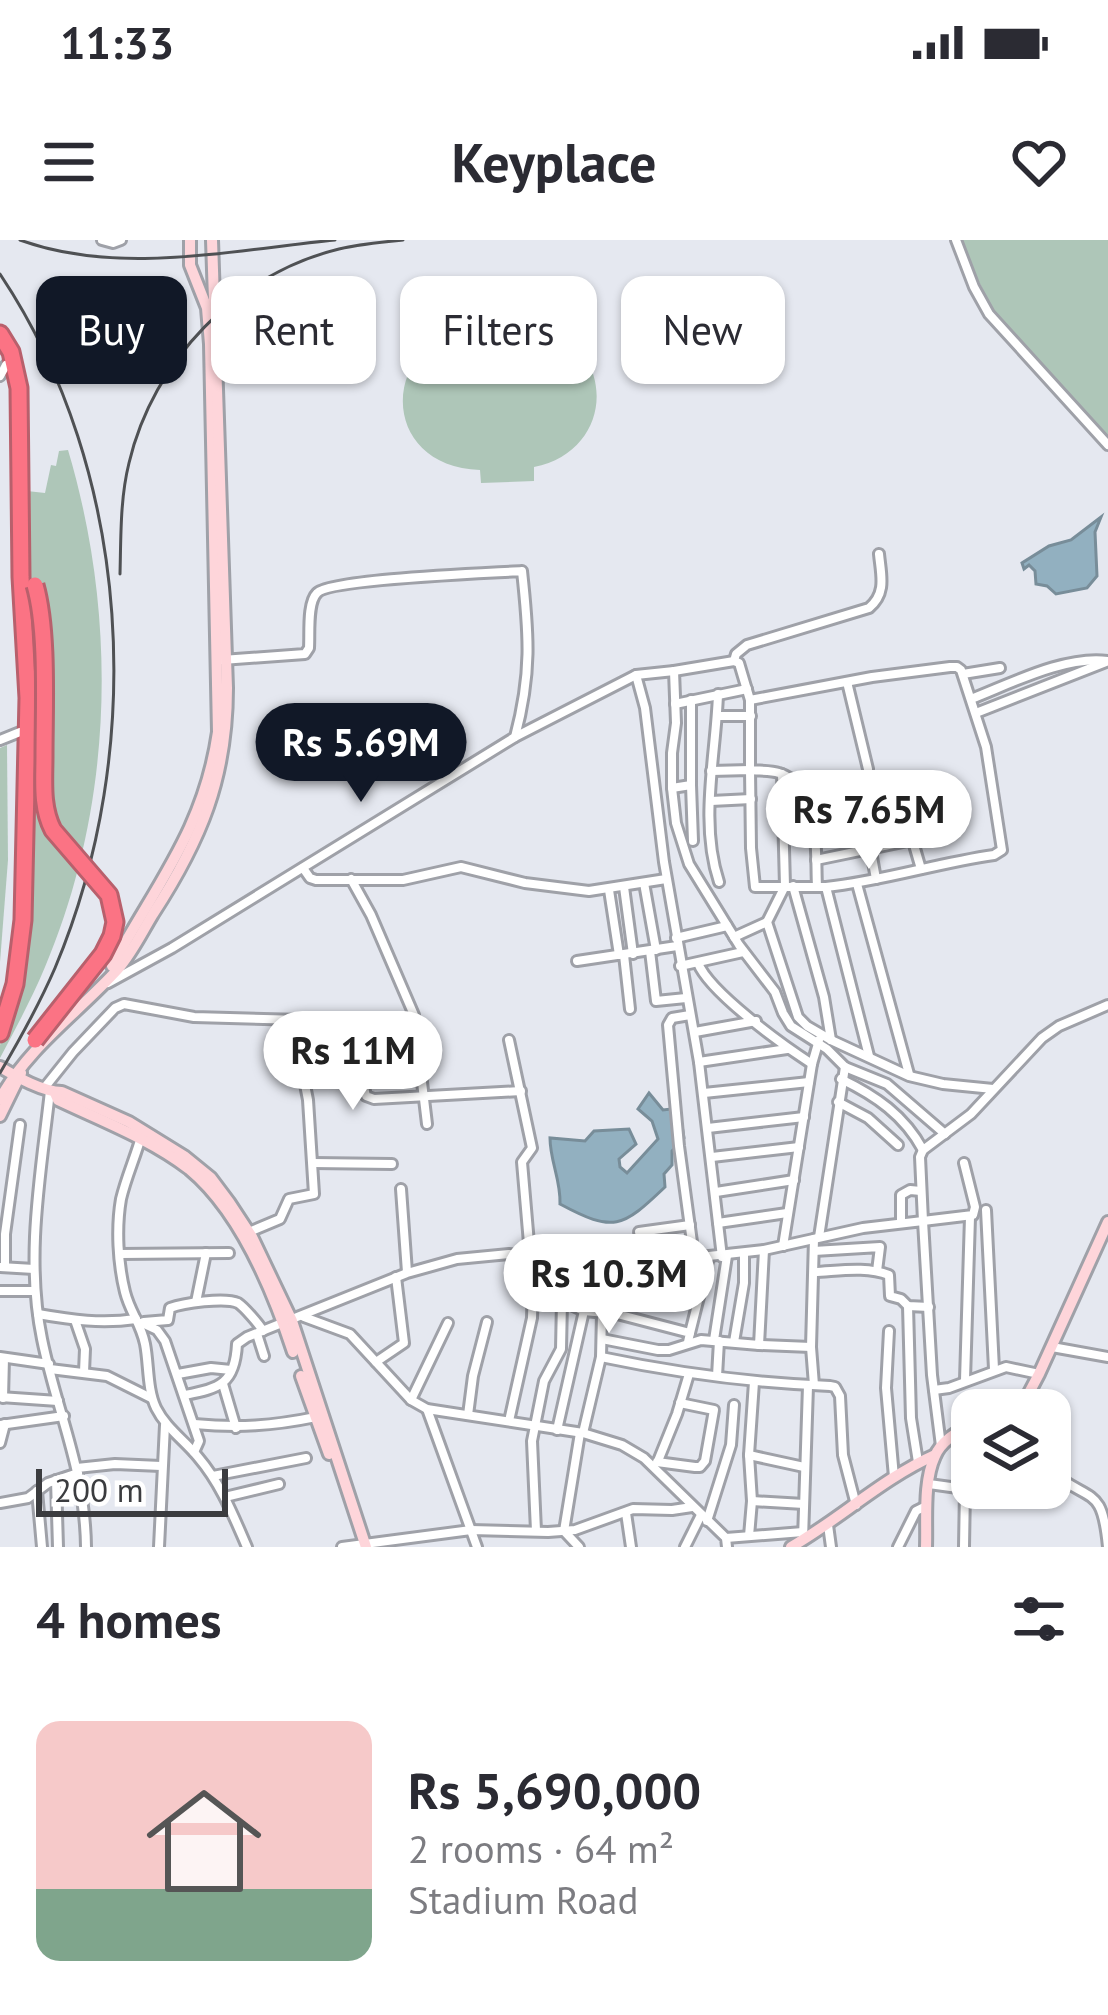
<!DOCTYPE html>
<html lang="en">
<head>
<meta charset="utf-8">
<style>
	:root { --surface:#fff; --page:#f7f7f7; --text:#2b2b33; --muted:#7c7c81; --line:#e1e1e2; --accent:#111827 }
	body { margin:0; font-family:"PT Sans",sans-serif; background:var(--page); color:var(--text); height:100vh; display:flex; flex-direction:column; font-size:45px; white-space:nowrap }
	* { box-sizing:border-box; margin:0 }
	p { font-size:39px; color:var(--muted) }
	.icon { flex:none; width:66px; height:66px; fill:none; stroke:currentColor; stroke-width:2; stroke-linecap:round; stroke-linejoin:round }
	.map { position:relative; height:1307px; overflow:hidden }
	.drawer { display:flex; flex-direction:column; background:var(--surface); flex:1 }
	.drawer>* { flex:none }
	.hud { position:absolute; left:36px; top:36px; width:1038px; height:108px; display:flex; gap:24px }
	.controls { position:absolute; left:951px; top:1149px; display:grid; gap:24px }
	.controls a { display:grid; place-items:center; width:120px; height:120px; border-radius:24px; background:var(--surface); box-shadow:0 3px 9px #0004; font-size:60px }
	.scale { position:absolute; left:36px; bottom:30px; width:192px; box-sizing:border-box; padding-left:12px; border:6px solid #3b3c3f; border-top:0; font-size:33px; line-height:42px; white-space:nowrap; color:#3b3c3f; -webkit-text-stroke:9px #fff; paint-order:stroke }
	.price { position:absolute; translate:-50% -102px; padding:0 27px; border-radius:42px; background:#fff; color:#222; font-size:39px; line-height:78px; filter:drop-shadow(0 3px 6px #0008) }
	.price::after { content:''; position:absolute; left:50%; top:72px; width:36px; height:27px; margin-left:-18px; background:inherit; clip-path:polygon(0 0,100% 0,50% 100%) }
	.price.selected { background:var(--accent); color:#fff }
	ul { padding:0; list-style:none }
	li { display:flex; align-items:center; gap:36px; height:300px; padding:0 36px }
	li+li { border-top:3px solid var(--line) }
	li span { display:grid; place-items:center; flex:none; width:336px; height:240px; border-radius:24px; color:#555 }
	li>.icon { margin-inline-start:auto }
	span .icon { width:144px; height:144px; fill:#fffc; stroke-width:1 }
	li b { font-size:51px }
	h2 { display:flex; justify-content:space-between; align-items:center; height:144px; padding:0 36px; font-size:51px }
	.tag { padding:0 42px; border-radius:24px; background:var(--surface); box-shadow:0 3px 9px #0004; font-size:42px; line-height:108px }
	.tag.selected { background:var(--accent); color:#fff }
	.status { display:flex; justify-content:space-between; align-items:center; height:84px; padding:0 60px; background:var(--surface); direction:ltr }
	.status svg { height:33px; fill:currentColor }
	header { display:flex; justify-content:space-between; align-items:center; height:156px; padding:0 36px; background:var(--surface); font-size:54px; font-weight:600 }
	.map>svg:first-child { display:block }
</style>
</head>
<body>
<div class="status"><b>11:33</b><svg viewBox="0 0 49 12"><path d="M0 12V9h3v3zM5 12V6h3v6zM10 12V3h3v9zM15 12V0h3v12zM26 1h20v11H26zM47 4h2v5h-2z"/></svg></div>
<header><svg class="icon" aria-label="menu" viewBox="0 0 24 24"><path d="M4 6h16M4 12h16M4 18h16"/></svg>Keyplace<svg class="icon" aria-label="heart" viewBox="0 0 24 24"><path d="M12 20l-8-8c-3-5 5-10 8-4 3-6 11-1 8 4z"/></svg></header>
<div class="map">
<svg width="1108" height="1307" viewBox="0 0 1108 1307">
	<rect width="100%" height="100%" fill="#e5e8f0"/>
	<g fill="#aec6b8">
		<polygon points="958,0 1108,0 1108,201 997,78"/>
		<path d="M490,79C508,79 528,78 545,85C618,114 613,211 534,227V241L481,243L480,230C375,227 376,93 490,79Z"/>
		<path d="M68,210C118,378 114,564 45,727C32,758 16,788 0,818V805L14,773L31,665L36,491L25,330L27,251L45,253L51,225L56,226L59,211Z"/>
		<polygon points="7,505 8,620 0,722 0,508"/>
	</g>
	<g fill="#92b0c0" stroke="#788d99" stroke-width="3">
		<polygon points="1101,277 1095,292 1097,336 1087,348 1056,354 1047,346 1036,344 1035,331 1029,325 1024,329 1022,323 1049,306 1071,300"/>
		<path d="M649,853L663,870L671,869C680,877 683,886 684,898L672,911V925L664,934L665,947C622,988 614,993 560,964C561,940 550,921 550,898L585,901L594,891L629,889L636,904L619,919L620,927L627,933L658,899L652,881L638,869Z"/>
	</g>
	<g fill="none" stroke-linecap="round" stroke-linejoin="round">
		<g stroke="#9fa1a8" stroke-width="14">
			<g id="street">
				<polyline points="102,0 113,3 121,0"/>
				<polyline points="956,0 974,47 989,74 1108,205"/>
				<polyline points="0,136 6,125"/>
				<path d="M734,421L736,414L747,405L869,368C887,353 881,335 879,314"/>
				<polyline points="963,434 1000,428"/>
				<polyline points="636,435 645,468 664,622 699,822 722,1017"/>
				<polyline points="847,442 868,529"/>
				<path d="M718,454C716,515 699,582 719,642"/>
				<path d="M971,459C1010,444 1065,415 1108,421"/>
				<polyline points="691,460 691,545"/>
				<path d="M750,460L872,437L950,427H957L961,430L986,507L1002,610L994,615C937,623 883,641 826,647"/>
				<polyline points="675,464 747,449"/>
				<polyline points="976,473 1106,422"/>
				<polyline points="717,476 751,476"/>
				<polyline points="515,497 636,435 674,431"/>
				<polyline points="0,500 20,492"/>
				<polyline points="711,531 750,530 751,608 755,647 826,647 869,816"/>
				<polyline points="782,534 785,646 767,682 798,777 807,786 831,800 909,836 943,844 993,849"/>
				<polyline points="672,548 691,545 693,601"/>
				<polyline points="711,561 751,559"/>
				<polyline points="865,578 876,639"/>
				<polyline points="814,579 833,583 896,573 905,574 921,629"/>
				<polyline points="816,620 913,600"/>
				<polyline points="303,628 310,638 316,640 403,640 461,627 525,643 589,651 666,639"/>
				<polyline points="351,639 371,675 414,775 427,884"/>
				<polyline points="644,643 656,710"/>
				<polyline points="857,644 909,834"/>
				<polyline points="793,646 824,757 831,800"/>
				<path d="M817,646C815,611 822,547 779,533C771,530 759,531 750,530V460L739,423L734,421L674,431L676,483L672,513V548L676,583L689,624L739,705L775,752L783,773L791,786L827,809L845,827L887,844L945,894"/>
				<polyline points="624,647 633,714"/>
				<polyline points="609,650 619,715"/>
				<polyline points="734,697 767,682"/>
				<polyline points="676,698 727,686"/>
				<polyline points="650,711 656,761 686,758"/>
				<polyline points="624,715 630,769"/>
				<polyline points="577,721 677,706"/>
				<path d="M698,723C709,752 784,806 812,824"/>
				<polyline points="680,726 743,712"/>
				<path d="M108,743L172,708L515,497C532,433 529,395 522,331C493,333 329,339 317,353C307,363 310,393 309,408L305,414L222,420"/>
				<polyline points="690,775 672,778 668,785 679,906 694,1017"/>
				<polyline points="695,792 756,781"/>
				<polyline points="509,800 532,908 522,922 530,1015"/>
				<polyline points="699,822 787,809"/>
				<path d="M841,839C876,856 904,875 923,910"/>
				<polyline points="45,847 73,812 115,768 124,764 194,777 302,780 308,787 314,803"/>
				<path d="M50,851C41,933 25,1017 42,1099C57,1173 85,1228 86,1307"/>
				<polyline points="704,853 809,842"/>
				<polyline points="838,862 868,878 898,905"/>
				<polyline points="708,888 804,877"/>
				<path d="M141,897C135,918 126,938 121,959C116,988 118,1024 125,1052C130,1072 141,1084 145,1104C149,1124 147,1149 156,1168C166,1188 184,1200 198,1217C221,1244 233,1275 247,1307"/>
				<polyline points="712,917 799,907"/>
				<polyline points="313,923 392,924"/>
				<polyline points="964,923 975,967 973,975 923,981 920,917 923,910 971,874 1042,798 1059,786 1108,765"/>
				<polyline points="401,949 407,1032"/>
				<polyline points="716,952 794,940"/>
				<polyline points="986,970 994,1129"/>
				<polyline points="718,983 787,973"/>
				<polyline points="901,983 901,955 910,950 921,951"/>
				<polyline points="249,992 280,979 289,959 314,954 308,860 299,814 301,806 322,803 348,807 358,819 366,856 374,859 521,851"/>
				<polyline points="639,992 690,985"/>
				<polyline points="819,997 845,827"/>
				<polyline points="783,1006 812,824 819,800"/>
				<polyline points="814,1011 880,1007 877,1031"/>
				<polyline points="120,1014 229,1013"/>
				<polyline points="5,1026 5,994 20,885"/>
				<polyline points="0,1027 34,1029"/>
				<polyline points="636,1028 670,1041 702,1049"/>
				<path d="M814,1032C839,1031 866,1026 889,1035L890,1056L901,1059L908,1066L929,1067"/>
				<polyline points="0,1051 35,1051"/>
				<polyline points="562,1061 584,1071 617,1074 690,1093 688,1102"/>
				<polyline points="196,1062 206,1013"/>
				<polyline points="908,1066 911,1178 918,1222"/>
				<path d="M38,1074C72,1080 102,1084 136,1079"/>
				<polyline points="304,1077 350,1094 411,1160 427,1169 583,1193 622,1205 644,1218 726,1298 727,1307"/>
				<polyline points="75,1080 85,1109 84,1132"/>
				<path d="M144,1082L168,1080L170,1068C183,1063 225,1057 238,1063C244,1067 259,1084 263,1091"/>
				<polyline points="142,1083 157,1090 165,1101 199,1201 194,1212"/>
				<polyline points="889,1091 886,1148 894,1237"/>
				<polyline points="690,1093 709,1017"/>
				<polyline points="257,1094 264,1116"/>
				<polyline points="602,1099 658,1110 669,1110 701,1100 759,1105 764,1010"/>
				<polyline points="714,1100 727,1016"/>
				<polyline points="734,1102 744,1043 744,1013"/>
				<polyline points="759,1105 811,1107"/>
				<polyline points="1052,1107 1108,1117"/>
				<polyline points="0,1117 49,1124"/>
				<polyline points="601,1117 602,1074"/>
				<polyline points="376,1122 404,1103 396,1037"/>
				<polyline points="50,1129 107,1136 151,1158"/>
				<polyline points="178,1134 211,1128 231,1130"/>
				<polyline points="717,1136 719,1101"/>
				<polyline points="965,1140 970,977"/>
				<polyline points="223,1144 236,1188"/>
				<polyline points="814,1145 811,1107 814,999"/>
				<polyline points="934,1150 949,1148 1006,1127 1039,1134"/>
				<path d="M185,1155C220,1148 235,1144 237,1104L247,1097L407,1033L457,1019L509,1014L635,1027L663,1021L764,1010L863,988L923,981L932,1135L941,1206"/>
				<polyline points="0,1157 58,1161"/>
				<polyline points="3,1158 4,1118"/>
				<polyline points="411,1160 448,1083"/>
				<polyline points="427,1169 477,1307"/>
				<polyline points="468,1175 473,1136 487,1082"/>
				<polyline points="509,1181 532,1078 534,1015"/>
				<path d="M194,1184C239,1188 272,1186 316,1177"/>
				<polyline points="0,1185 64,1176"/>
				<polyline points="557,1190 584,1071"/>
				<path d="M583,1193L601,1117C677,1133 753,1143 830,1146L835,1147L840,1156L843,1215L856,1265"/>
				<polyline points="0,1203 5,1184"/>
				<polyline points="749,1215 804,1227"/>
				<polyline points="658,1221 677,1174 689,1134"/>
				<polyline points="657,1222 695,1227 700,1227 705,1221 714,1170 680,1163"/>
				<polyline points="77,1228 115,1224 161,1226"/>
				<path d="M1050,1231C1092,1264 1102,1245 1108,1307"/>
				<polyline points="213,1236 306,1218"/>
				<polyline points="56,1240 58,1307"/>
				<polyline points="929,1244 965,1249 964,1307"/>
				<polyline points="37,1251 42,1307"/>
				<polyline points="225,1257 279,1244"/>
				<polyline points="752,1261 804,1264"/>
				<polyline points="0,1263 28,1258 48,1243 78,1233"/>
				<polyline points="626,1273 631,1307"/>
				<polyline points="707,1281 731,1205 734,1165"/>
				<polyline points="828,1285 831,1307"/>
				<polyline points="536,1291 532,1201 544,1141 561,1109 562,1061 542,1016"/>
				<polyline points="749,1296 752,1261 749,1215 754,1142"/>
				<polyline points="726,1298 803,1292"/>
				<polyline points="803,1299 808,1146"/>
				<polyline points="159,1307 165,1185"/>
				<polyline points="342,1307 471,1290 548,1292 575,1290 633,1269 672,1270 692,1267"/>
				<polyline points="579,1307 564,1291 580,1193"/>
				<polyline points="685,1307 701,1275"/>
				<polyline points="898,1307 916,1271 926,1266"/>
			</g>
		</g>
		<g stroke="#9fa1a8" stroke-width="16">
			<g id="secondary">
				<path d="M112,726C157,643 204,589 218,492L210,104L207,68L190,25V0"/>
				<path d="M0,827C17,837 43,852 62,852L129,882L184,916L211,938L229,962L252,997L292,1081L366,1307"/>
				<path d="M55,853L58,860C102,881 150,899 189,929C240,971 273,1051 293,1112"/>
				<path d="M0,859C29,806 78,773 118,729C132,713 142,692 153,674C201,600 227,538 227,448L212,0"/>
				<polyline points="0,876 21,833"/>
				<polyline points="301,1136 329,1214"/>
				<polyline points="1020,1170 1039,1134 1108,982"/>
				<path d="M791,1307C840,1279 883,1238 935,1215"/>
				<path d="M926,1307C927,1279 923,1242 935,1216C941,1201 959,1191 972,1183"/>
			</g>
		</g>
		<g stroke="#b8606c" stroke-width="21">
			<polyline id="highway" points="0,94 11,112 19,148 21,337 28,458 23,680 15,744 0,793"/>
		</g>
		<use href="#street" stroke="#fff" stroke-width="8"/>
		<use href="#secondary" stroke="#fed5da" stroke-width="10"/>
		<use href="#highway" stroke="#fb7384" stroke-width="15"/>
		<g stroke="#4f5154" stroke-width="3">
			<path d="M20,0C119,36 232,10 335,0"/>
			<path d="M0,34C133,233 147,510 55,728C39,765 20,799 0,833"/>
			<path d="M120,334C121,297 120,259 129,223C153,121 236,34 339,9C360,4 382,2 403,0"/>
		</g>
		<g stroke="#b8606c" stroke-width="21" stroke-linecap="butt">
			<path id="highway-bridge" d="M35,345C48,391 44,466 44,516C44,541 41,567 53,590L109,655L115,682L112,696L103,714L35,800"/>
		</g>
		<use href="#highway-bridge" stroke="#fb7384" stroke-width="15"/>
	</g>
</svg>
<div class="controls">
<a><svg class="icon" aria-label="layers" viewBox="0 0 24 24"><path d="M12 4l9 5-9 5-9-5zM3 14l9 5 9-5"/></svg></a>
</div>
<div class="scale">200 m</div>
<b class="price selected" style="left:361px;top:565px">Rs 5.69M</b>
<b class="price" style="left:869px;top:632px">Rs 7.65M</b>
<b class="price" style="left:353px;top:873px">Rs 11M</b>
<b class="price" style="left:609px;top:1096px">Rs 10.3M</b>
<div class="hud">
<a class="tag selected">Buy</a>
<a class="tag">Rent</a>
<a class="tag">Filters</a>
<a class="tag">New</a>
</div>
</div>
<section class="drawer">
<h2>4 homes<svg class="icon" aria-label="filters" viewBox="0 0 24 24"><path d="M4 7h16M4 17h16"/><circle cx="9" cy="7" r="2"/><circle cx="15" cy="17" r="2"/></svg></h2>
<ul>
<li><span style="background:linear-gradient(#f6c9c9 70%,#7fa58c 0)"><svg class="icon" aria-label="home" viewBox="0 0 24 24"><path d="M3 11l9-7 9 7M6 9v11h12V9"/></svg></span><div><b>Rs 5,690,000</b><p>2 rooms · 64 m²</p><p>Stadium Road</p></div></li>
</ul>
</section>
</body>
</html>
